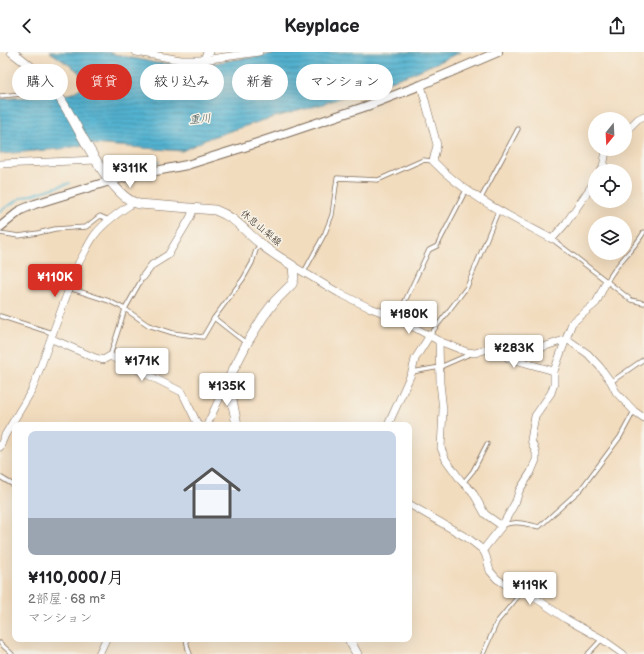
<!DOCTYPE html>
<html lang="ja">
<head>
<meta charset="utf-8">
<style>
	:root { --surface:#fff; --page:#f6f6f6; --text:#202124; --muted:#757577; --line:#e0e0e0; --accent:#d93025 }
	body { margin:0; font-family:"Balsamiq Sans","Klee One",sans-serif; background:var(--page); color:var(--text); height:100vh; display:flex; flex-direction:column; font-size:15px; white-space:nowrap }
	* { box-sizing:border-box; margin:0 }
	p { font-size:13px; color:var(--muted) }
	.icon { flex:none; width:22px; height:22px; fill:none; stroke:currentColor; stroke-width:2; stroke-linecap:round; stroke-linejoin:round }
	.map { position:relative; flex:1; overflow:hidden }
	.side { position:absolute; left:12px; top:370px; width:400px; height:220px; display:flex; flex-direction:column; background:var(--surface); border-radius:8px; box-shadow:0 4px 16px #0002 }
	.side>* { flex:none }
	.hud { position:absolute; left:12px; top:12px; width:400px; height:36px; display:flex; gap:8px }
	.needle { width:26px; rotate:198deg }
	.buttons { position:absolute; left:588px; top:60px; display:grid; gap:8px }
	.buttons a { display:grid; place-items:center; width:44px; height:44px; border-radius:50%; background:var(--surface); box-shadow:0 4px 16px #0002; font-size:20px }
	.price { position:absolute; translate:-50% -34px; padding:0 9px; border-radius:4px; background:#fff; color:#222; font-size:13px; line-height:26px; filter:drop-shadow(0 1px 2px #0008) }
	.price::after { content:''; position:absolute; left:50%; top:24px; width:12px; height:9px; margin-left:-6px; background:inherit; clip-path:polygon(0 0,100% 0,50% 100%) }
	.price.current { background:var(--accent); color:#fff }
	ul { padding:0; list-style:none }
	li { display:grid; align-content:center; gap:8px; height:212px; padding:0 16px }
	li+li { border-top:1px solid var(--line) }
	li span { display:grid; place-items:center; height:124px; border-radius:8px; color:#555 }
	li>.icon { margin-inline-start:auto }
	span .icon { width:72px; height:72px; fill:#fffc; stroke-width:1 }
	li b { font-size:17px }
	.tag { padding:0 14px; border-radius:18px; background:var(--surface); box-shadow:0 4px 16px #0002; font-size:14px; line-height:36px }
	.tag.current { background:var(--accent); color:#fff }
	header { display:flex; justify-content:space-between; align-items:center; height:52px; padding:0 16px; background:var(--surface); font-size:18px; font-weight:700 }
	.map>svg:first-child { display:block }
</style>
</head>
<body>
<header><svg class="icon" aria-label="back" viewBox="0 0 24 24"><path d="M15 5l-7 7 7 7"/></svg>Keyplace<svg class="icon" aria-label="share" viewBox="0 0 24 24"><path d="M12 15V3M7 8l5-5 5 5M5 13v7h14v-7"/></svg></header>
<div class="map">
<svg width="644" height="602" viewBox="0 0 644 602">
	<defs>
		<pattern id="water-rules" width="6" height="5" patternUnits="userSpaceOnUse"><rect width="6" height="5" fill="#52b2d0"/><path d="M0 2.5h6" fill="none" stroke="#4591a8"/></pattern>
	</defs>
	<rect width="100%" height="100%" fill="#f7f3e8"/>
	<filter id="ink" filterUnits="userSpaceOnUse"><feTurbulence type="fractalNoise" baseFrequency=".025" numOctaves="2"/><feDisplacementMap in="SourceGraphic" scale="8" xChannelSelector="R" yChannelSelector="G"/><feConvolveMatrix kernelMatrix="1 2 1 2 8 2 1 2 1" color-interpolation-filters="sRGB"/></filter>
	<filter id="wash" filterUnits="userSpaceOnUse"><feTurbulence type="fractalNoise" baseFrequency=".012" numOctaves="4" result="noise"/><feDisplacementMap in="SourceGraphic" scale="16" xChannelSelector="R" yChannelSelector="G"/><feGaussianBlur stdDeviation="0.9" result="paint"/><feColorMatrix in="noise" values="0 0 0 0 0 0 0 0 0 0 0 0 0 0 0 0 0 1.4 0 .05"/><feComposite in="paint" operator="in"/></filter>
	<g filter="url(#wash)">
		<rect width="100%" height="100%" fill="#f2dcbe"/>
		<polygon fill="url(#water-rules)" stroke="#466e77" points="50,0 108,0 114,2 156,11 207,12 284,0 461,0 411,22 320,53 264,68 209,86 182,99 92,92 59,97 0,102 0,47 70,42 81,36 82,27 78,19"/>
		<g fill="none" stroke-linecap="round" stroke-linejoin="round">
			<g stroke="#52b2d0" stroke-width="2">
				<polyline points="127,115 159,110"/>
				<polyline points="0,159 21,146 70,131"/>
			</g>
		</g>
	</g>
	<g filter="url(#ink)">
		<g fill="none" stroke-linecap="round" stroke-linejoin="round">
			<g stroke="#7b6856" stroke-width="5">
				<g id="service">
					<polyline points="0,44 54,39"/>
					<polyline points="481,146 518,77"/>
					<polyline points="0,181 19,184 38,181 55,177 86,175 100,164 109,168"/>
					<polyline points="552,187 631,248 644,251"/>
					<polyline points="304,220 325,181 332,163 337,126 378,128 423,108 433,109"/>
					<path d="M607,230C616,211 634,198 644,180"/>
					<polyline points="69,236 109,249 125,257 148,273 173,281 203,285 214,266 243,227 252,211 256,198 260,193"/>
					<polyline points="0,264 52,281"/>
					<polyline points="214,266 246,291"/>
					<polyline points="397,266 429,198 437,194 466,138"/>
					<polyline points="430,283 467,235 499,157"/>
					<polyline points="110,304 125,257 143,225"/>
					<polyline points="412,320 440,315 470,302"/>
					<polyline points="611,330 644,307"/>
					<polyline points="0,425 15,434"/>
					<polyline points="463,431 473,419 487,392"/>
					<path d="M504,473C515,468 528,472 539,475L581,437L620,385L634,359"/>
					<polyline points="186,587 188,597 190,602"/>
					<polyline points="0,591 12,602"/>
					<polyline points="483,602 497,570 521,541"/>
					<polyline points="588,602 602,587"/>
				</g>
			</g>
			<g stroke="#7b6856" stroke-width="8">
				<g id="minor">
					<polyline points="136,0 181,8 203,8 259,0"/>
					<polyline points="203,8 207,1 210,0"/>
					<path d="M421,33L437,93L433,109C465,143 511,165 552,187L566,171L595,129"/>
					<polyline points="625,80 638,67 644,64"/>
					<polyline points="0,112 97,108"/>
					<polyline points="601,119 603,115 606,99 608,97"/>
					<polyline points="293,214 339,241 368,255 397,266 439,289 467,300 475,301 507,291 520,290 534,294 543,295 567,287"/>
					<polyline points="143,225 152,213 168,203 190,166 194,156"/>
					<polyline points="52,287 93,305 103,308 110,304 182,340 198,373"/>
					<polyline points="567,287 588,302 600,315 611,330 616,340 634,359 644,366"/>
					<polyline points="439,289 440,331 443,358 441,396 446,408 462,430 472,439 485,462 502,474"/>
					<polyline points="512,291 508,306 554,319"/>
					<polyline points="207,373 228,328"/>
					<polyline points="388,373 412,320 415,307 430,283"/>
					<path d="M0,395L5,383L32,338L78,212C83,204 87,195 92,187C100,173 119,160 133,151"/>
					<polyline points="409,452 469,487 483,498 486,504 490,519 497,527 513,537 534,545 566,567 602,587 623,602"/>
					<polyline points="483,498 502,474 516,449 519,439 531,420 536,408 536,401 531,388 535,364 551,341 554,332 554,319 572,271 596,251 606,230"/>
					<polyline points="99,602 106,587"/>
				</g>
			</g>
			<g stroke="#7b6856" stroke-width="10">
				<polyline id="tertiary" points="0,175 21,158 35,152 110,129 140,122 187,113 254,92 367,54 421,33 498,0"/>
			</g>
			<g stroke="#7b6856" stroke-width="10">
				<g id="secondary">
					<path d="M12,0C28,12 43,24 55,39C76,66 106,144 139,152L215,158C237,166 244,179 262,193C272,201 282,207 293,214L294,226L292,232L275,249L263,265L247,291L228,328L237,373"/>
					<polyline points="349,587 357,602"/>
				</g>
			</g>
			<use href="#service" stroke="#fff" stroke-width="3.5"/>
			<use href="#minor" stroke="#fff" stroke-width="7"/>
			<use href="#tertiary" stroke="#fff" stroke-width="8"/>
			<use href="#secondary" stroke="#fff" stroke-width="9"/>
		</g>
	</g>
	<g text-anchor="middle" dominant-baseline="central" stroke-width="3" stroke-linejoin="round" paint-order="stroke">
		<g font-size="10" fill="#3b2a1e" stroke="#f7f3e8">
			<text transform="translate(261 176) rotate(40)">休息山梨線</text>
		</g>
		<g font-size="11" font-style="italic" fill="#435a5c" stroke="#f7f3e8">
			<text transform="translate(200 67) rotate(-5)">重川</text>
		</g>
	</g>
</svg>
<div class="buttons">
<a><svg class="needle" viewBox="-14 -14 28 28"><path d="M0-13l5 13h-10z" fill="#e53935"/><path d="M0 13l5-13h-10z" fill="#757577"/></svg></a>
<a><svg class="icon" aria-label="locate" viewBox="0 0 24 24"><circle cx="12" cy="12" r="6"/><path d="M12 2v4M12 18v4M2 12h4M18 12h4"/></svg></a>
<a><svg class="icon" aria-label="layers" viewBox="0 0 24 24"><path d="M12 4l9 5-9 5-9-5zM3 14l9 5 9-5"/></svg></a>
</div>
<b class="price" style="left:130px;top:137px">¥311K</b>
<b class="price current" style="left:55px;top:246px">¥110K</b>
<b class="price" style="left:409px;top:283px">¥180K</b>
<b class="price" style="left:514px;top:317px">¥283K</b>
<b class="price" style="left:142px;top:330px">¥171K</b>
<b class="price" style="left:227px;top:355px">¥135K</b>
<b class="price" style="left:530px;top:554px">¥119K</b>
<div class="hud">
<a class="tag">購入</a>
<a class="tag current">賃貸</a>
<a class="tag">絞り込み</a>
<a class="tag">新着</a>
<a class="tag">マンション</a>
</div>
<section class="side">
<ul>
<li><span style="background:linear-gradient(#c9d6e8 70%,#9aa5b1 0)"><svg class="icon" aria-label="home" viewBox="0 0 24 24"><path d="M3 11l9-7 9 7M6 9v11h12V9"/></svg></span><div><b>¥110,000/月</b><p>2部屋 · 68 m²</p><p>マンション</p></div></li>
</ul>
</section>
</div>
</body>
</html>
